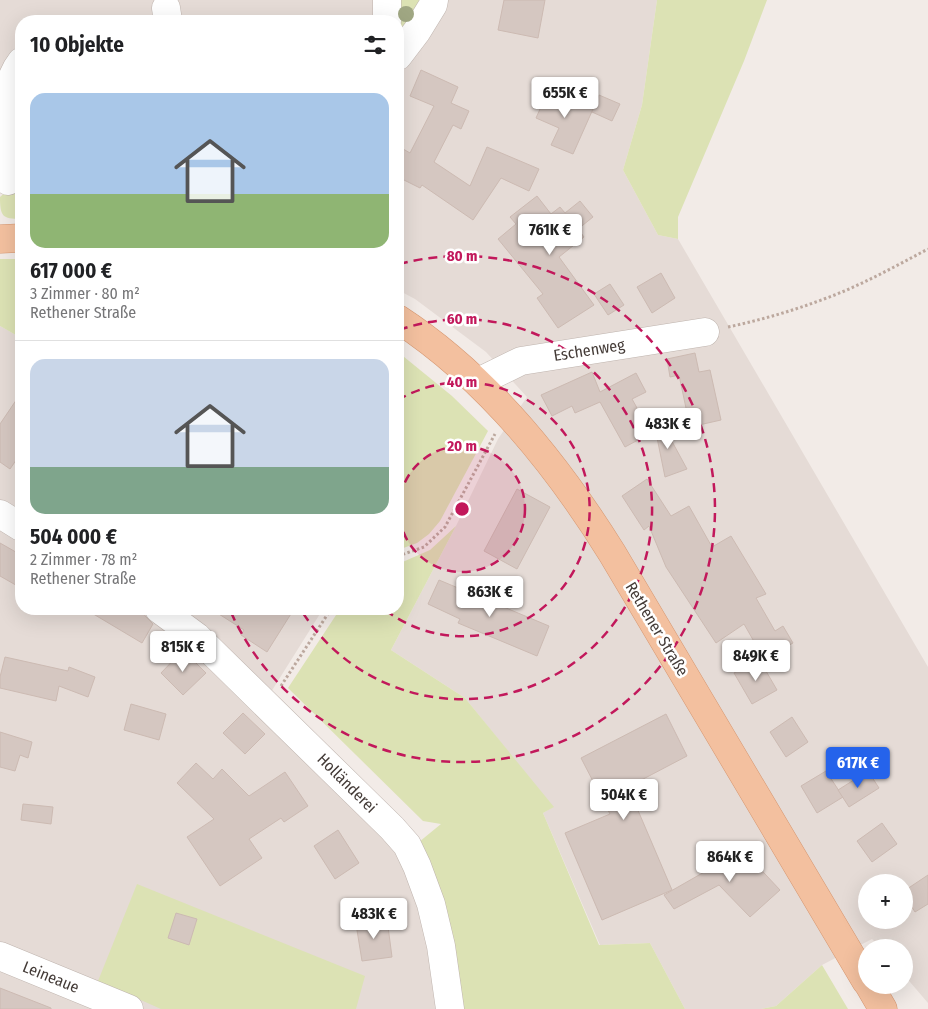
<!DOCTYPE html>
<html lang="de">
<head>
<meta charset="utf-8">
<style>
	:root { --surface:#fff; --page:#f6f6f6; --text:#202124; --muted:#757577; --line:#e0e0e0; --accent:#2563eb }
	body { margin:0; font-family:"Fira Sans Condensed",sans-serif; background:var(--page); color:var(--text); height:100vh; display:flex; flex-direction:column; font-size:19px; white-space:nowrap }
	* { box-sizing:border-box; margin:0 }
	p { font-size:16px; color:var(--muted) }
	.icon { flex:none; width:28px; height:28px; fill:none; stroke:currentColor; stroke-width:2; stroke-linecap:round; stroke-linejoin:round }
	.map { position:relative; flex:1; overflow:hidden }
	.details { position:absolute; left:15px; top:15px; width:389px; height:600px; display:flex; flex-direction:column; background:var(--surface); border-radius:20px; box-shadow:0 5px 20px #0002 }
	.details>* { flex:none }
	.controls { position:absolute; left:858px; top:874px; display:grid; gap:10px }
	.controls a { display:grid; place-items:center; width:55px; height:55px; border-radius:50%; background:var(--surface); box-shadow:0 5px 20px #0002; font-size:25px }
	.price { position:absolute; translate:-50% -42px; padding:0 11px; border-radius:5px; background:#fff; color:#222; font-size:16px; line-height:32px; filter:drop-shadow(0 1px 2px #0008) }
	.price::after { content:''; position:absolute; left:50%; top:30px; width:15px; height:11px; margin-left:-8px; background:inherit; clip-path:polygon(0 0,100% 0,50% 100%) }
	.price.current { background:var(--accent); color:#fff }
	ul { padding:0; list-style:none }
	li { display:grid; align-content:center; gap:10px; height:265px; padding:0 15px }
	li+li { border-top:1px solid var(--line) }
	li span { display:grid; place-items:center; height:155px; border-radius:15px; color:#555 }
	li>.icon { margin-inline-start:auto }
	span .icon { width:90px; height:90px; fill:#fffc; stroke-width:1 }
	li b { font-size:21px }
	h2 { display:flex; justify-content:space-between; align-items:center; height:60px; padding:0 15px; font-size:21px }
	.map>svg:first-child { display:block }
</style>
</head>
<body>
<div class="map">
<svg width="928" height="1009" viewBox="0 0 928 1009">
	<rect width="100%" height="100%" fill="#f2ebe7"/>
	<g fill="#e5dbd6" fill-rule="evenodd">
		<path d="M0,0H657L642,105L623,170L658,235L678,239L928,667V1003L904,975V948L880,947L872,939L822,965L776,1006L761,1009H685L650,943L600,945L543,813L553,807L465,698L391,650L456,526L498,439L527,397L486,352L415,299L398,290V21H21V161L0,166ZM866,882H904V920H866Z"/>
		<polygon points="0,326 21,338 21,609 323,609 261,708 406,863 431,937 439,1009 0,1009"/>
	</g>
	<g fill="#dce2b4">
		<polygon points="397,0 422,0 407,32 398,30"/>
		<polygon points="657,0 767,0 744,61 678,217 678,239 658,235 623,170 642,105"/>
		<path d="M21,185V219C2,219 0,216 0,197L11,187Z"/>
		<polygon points="0,259 21,259 21,338 0,326"/>
		<polygon points="398,352 452,396 488,431 440,521 429,534 417,543 398,550"/>
		<polygon points="456,526 391,650 465,698 554,807 543,813 599,945 650,943 685,1009 463,1009 419,842 441,824 423,821 288,688 340,609 398,609 398,564 430,550"/>
		<polygon points="137,884 365,976 356,1009 161,1009 98,981"/>
		<polygon points="822,965 848,1009 761,1009 776,1006"/>
	</g>
	<g fill="#d5c7c1" stroke="#ccbab2">
		<polygon points="504,0 545,0 538,38 498,30"/>
		<polygon points="421,70 458,87 451,103 469,111 461,129 453,125 434,162 470,186 487,147 539,169 529,191 501,178 473,220 422,185 420,188 398,177 398,146 410,153 434,106 410,96"/>
		<polygon points="549,89 593,109 573,154 551,145 559,128 536,118"/>
		<polygon points="599,95 620,104 612,121 592,112"/>
		<polygon points="537,196 551,214 560,207 565,213 580,201 593,217 578,229 584,237 559,257 594,305 558,328 537,298 543,294 498,239 516,224 510,217"/>
		<polygon points="661,273 675,298 652,313 637,287"/>
		<polygon points="610,284 624,305 608,315 594,294"/>
		<polygon points="695,353 699,372 710,370 721,420 690,427 679,375 670,377 667,359"/>
		<polygon points="592,372 600,392 636,373 646,392 632,399 651,433 625,447 600,402 575,413 572,406 552,416 541,395"/>
		<polygon points="21,393 21,453 10,469 0,462 0,424"/>
		<polygon points="656,412 687,469 665,477 652,413"/>
		<polygon points="647,479 671,516 689,506 712,547 731,536 766,594 756,598 775,631 783,626 793,643 764,659 744,624 716,643 666,567 649,526 644,530 622,496"/>
		<polygon points="517,489 550,507 517,569 484,551"/>
		<polygon points="0,543 21,555 21,588 0,576"/>
		<polygon points="439,580 549,626 537,656 458,623 460,619 428,604"/>
		<polygon points="85,609 141,609 144,610 145,616 153,624 142,643"/>
		<polygon points="211,609 294,609 267,652 241,635 244,630"/>
		<polygon points="183,650 206,673 183,695 161,673"/>
		<polygon points="5,657 68,671 69,667 95,677 88,697 59,686 56,701 0,688 0,677"/>
		<polygon points="759,659 777,690 752,704 734,673"/>
		<polygon points="131,704 166,714 159,740 124,730"/>
		<polygon points="243,713 265,734 245,754 223,733"/>
		<polygon points="666,714 687,756 628,787 672,890 602,920 565,833 610,814 581,758"/>
		<polygon points="792,717 808,742 786,757 770,732"/>
		<polygon points="0,732 32,742 28,758 20,755 15,771 0,767"/>
		<polygon points="196,763 213,779 222,769 249,796 285,772 308,806 284,822 281,818 249,839 262,858 220,886 187,837 214,819 177,783"/>
		<polygon points="826,771 843,797 817,813 801,786"/>
		<polygon points="868,771 879,788 849,807 838,790"/>
		<polygon points="23,804 53,807 51,824 21,820"/>
		<polygon points="882,823 897,844 872,862 857,841"/>
		<polygon points="338,830 359,863 335,879 314,846"/>
		<polygon points="736,843 780,890 750,917 719,885 674,909 664,895 706,871"/>
		<polygon points="928,875 928,904 915,912 904,894 904,891"/>
		<polygon points="176,913 197,919 189,945 168,938"/>
		<polygon points="387,919 392,957 362,961 356,924"/>
		<polygon points="0,988 51,1008 51,1009 0,1009"/>
	</g>
	<g fill="none" stroke-linecap="round" stroke-linejoin="round">
		<g stroke="#bfb4ae" stroke-width="29">
			<g id="minor">
				<polyline points="387,0 387,21"/>
				<polyline points="166,8 168,21"/>
				<polyline points="398,56 417,31 433,5 434,0"/>
				<path d="M8,181C3,147 0,88 21,62"/>
				<polyline points="478,382 521,361 705,332"/>
				<polyline points="0,514 21,527"/>
				<polyline points="159,609 197,637 392,828 407,845 417,866 431,904 441,946 450,1009"/>
				<polyline points="0,956 129,1009"/>
			</g>
		</g>
		<g stroke="#d69771" stroke-width="29">
			<g id="major">
				<polyline points="0,239 21,238"/>
				<path d="M398,319C487,377 556,463 612,553L866,981"/>
				<polyline points="869,985 883,1009"/>
			</g>
		</g>
		<g stroke="#bca89e" stroke-width="3" stroke-dasharray="2.5 2.5" stroke-linecap="butt">
			<path d="M728,327C761,320 792,311 824,299C860,286 894,267 928,249"/>
			<polyline points="398,556 424,547 445,527 495,434"/>
			<polyline points="281,686 331,609"/>
		</g>
		<use href="#minor" stroke="#fff" stroke-width="28"/>
		<use href="#major" stroke="#f3c09f" stroke-width="28"/>
	</g>
	<circle fill="#a0a783" cx="406" cy="14" r="8"/>
	<circle cx="462" cy="509" r="63" fill="#c2185b" fill-opacity=".12"/>
	<g fill="none" stroke="#c2185b" stroke-width="2.5" stroke-dasharray="9 6">
		<circle cx="462" cy="509" r="63"/>
		<path d="M398 400A127 127 0 1 1 384 609"/>
		<path d="M399 330A190 190 0 1 1 301 610"/>
		<path d="M399 264A253 253 0 1 1 230 610"/>
	</g>
	<g text-anchor="middle" dominant-baseline="central" stroke-width="5" stroke-linejoin="round" paint-order="stroke">
		<g font-size="16" fill="#443b37" stroke="#fff">
			<text transform="translate(589 350) rotate(-9)">Eschenweg</text>
			<text transform="translate(657 629) rotate(59)">Rethener Straße</text>
			<text transform="translate(347 783) rotate(45)">Holländerei</text>
			<text transform="translate(51 977) rotate(22)">Leineaue</text>
		</g>
	</g>
	<circle cx="462" cy="509" r="8" fill="#c2185b" stroke="#fff" stroke-width="2.5"/>
	<g font-size="15" text-anchor="middle" font-weight="bold" fill="#c2185b" stroke="#fff" stroke-width="5" stroke-linejoin="round" paint-order="stroke">
		<text x="462" y="261">80 m</text>
		<text x="462" y="324">60 m</text>
		<text x="462" y="387">40 m</text>
		<text x="462" y="451">20 m</text>
	</g>
</svg>
<div class="controls">
<a>+</a>
<a>−</a>
</div>
<b class="price" style="left:565px;top:119px">655K €</b>
<b class="price" style="left:550px;top:256px">761K €</b>
<b class="price" style="left:668px;top:450px">483K €</b>
<b class="price" style="left:490px;top:618px">863K €</b>
<b class="price" style="left:183px;top:673px">815K €</b>
<b class="price" style="left:756px;top:682px">849K €</b>
<b class="price current" style="left:858px;top:789px">617K €</b>
<b class="price" style="left:624px;top:821px">504K €</b>
<b class="price" style="left:730px;top:883px">864K €</b>
<b class="price" style="left:374px;top:940px">483K €</b>
<section class="details">
<h2>10 Objekte<svg class="icon" aria-label="filters" viewBox="0 0 24 24"><path d="M4 7h16M4 17h16"/><circle cx="9" cy="7" r="2"/><circle cx="15" cy="17" r="2"/></svg></h2>
<ul>
<li><span style="background:linear-gradient(#a9c7e8 65%,#8fb573 0)"><svg class="icon" aria-label="home" viewBox="0 0 24 24"><path d="M3 11l9-7 9 7M6 9v11h12V9"/></svg></span><div><b>617 000 €</b><p>3 Zimmer · 80 m²</p><p>Rethener Straße</p></div></li>
<li><span style="background:linear-gradient(#c9d6e8 70%,#7fa58c 0)"><svg class="icon" aria-label="home" viewBox="0 0 24 24"><path d="M3 11l9-7 9 7M6 9v11h12V9"/></svg></span><div><b>504 000 €</b><p>2 Zimmer · 78 m²</p><p>Rethener Straße</p></div></li>
</ul>
</section>
</div>
</body>
</html>
